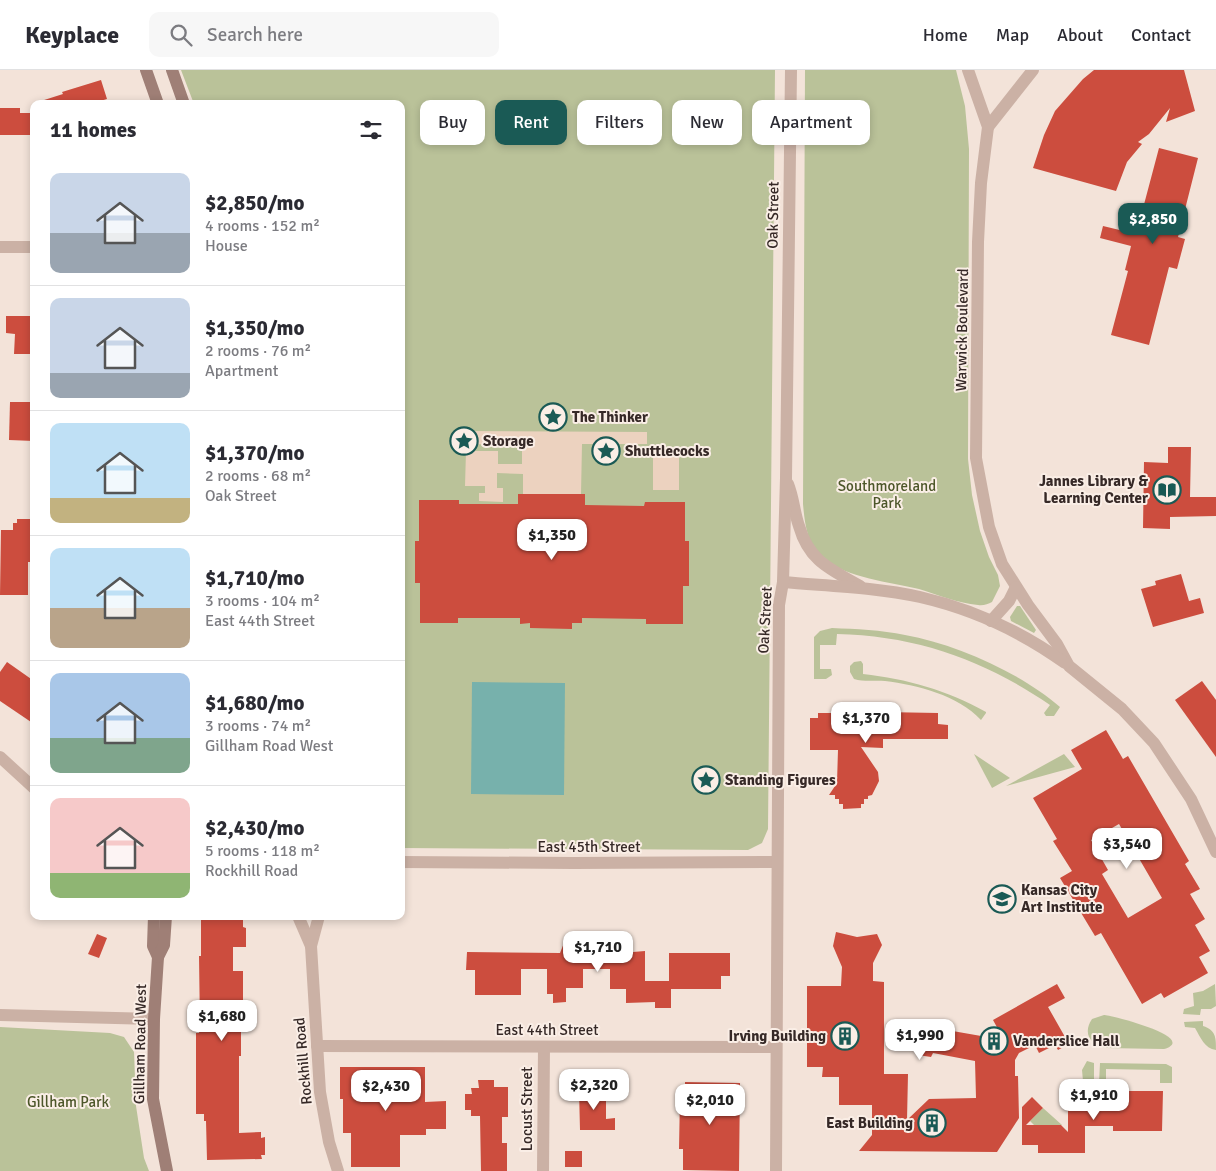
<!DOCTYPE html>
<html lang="en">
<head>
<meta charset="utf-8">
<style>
	:root { --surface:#fff; --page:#f7f7f7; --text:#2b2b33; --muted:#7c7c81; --line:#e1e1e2; --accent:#1a5a55 }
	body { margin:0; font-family:Signika,sans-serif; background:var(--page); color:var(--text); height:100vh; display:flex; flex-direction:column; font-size:19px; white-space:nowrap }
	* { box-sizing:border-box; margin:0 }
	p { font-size:16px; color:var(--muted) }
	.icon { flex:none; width:28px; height:28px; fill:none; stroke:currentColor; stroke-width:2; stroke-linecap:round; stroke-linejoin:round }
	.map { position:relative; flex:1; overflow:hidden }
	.panel { position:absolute; left:30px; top:30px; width:375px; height:820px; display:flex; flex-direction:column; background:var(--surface); border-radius:10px; box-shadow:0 2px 8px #0003 }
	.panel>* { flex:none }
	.hud { position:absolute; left:420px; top:30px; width:475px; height:45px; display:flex; gap:10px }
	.price { position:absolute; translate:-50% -42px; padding:0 11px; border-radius:10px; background:#fff; color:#222; font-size:16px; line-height:32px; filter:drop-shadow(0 1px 2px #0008) }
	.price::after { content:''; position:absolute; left:50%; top:30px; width:15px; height:11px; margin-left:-8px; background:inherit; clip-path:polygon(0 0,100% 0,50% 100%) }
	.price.active { background:var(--accent); color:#fff }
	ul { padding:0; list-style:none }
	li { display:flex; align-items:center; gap:15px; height:125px; padding:0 20px }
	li+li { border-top:1px solid var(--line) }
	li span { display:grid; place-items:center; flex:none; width:140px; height:100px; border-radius:10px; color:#555 }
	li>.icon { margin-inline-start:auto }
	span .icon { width:60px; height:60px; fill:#fffc; stroke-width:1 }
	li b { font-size:21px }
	h2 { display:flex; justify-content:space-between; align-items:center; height:60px; padding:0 20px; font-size:21px }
	.chip { padding:0 18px; border-radius:10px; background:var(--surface); box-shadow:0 2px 8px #0003; font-size:18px; line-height:45px }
	.chip.active { background:var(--accent); color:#fff }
	header { display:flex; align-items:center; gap:30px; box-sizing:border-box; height:70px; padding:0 25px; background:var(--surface); border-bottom:1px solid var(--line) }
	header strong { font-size:24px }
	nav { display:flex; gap:28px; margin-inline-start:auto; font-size:18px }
	.search { width:350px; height:45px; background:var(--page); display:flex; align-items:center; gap:12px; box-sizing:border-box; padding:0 18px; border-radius:10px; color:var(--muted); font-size:19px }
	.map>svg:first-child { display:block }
</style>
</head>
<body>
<header>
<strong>Keyplace</strong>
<div class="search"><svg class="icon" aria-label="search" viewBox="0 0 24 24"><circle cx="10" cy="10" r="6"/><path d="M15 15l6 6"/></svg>Search here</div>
<nav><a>Home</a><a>Map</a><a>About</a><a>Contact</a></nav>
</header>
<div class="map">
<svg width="1216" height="1101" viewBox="0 0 1216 1101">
	<rect width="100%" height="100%" fill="#f3e3d9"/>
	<g fill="#bac299">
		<polygon points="181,0 775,0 768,759 762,773 748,780 401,778 401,34 194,34"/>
		<path d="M805,0H956L965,36L969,79L968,389L972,425L980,461L989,487L998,505L1000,516L992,532C988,534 983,536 978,535C958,533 938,525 919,519C889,512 848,508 824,489C807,475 805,455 803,434Z"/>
		<polygon points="1017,536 1020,536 1036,560 1034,563 1011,551 1010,547"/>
		<path d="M832,558C856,559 881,560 905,565C956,574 1021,603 1060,637L1054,646H1046L1044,643L1050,635C984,590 918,566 837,564L836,575H820V599H831L832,605L826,609H814V567L820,561Z"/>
		<path d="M861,591L863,594V604C907,609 947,620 986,642V643L981,650C958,625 917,615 885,611C875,610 864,612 854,609L850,602V596L854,592Z"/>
		<polygon points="974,684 1010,708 992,718"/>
		<polygon points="1064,684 1075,697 1006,716"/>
		<polygon points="1215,914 1216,936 1211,939 1201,939 1200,945 1183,944 1184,939 1194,936 1193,923 1203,921"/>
		<path d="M1104,945C1111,945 1200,968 1164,979L1106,978C1091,975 1082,964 1092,949Z"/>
		<path d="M1203,951V956C1216,960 1216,968 1216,980C1204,978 1201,968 1195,958L1185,957L1184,952Z"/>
		<polygon points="0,957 110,963 124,967 134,982 136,1036 144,1088 149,1101 0,1101"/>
		<polygon points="1087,991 1094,993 1094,1025 1075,1024 1083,1011 1082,1000"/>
		<polygon points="1100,993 1166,994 1172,997 1172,1013 1160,1013 1160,1000 1106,999 1106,1013 1099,1013"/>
		<polygon points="1043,1038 1062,1055 1034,1055 1030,1051"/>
	</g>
	<g fill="#ecd2bf">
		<polygon points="457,361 647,362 647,374 582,374 581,424 523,424 523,404 497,403 497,418 503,418 503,432 479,431 479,423 485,423 485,416 465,416 466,381 498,381 498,394 522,394 522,375 457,374"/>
		<rect x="653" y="385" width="26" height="35"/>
	</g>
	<polygon fill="#77b1ac" points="472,612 565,613 564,725 471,724"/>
	<g fill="#cc4d3e" fill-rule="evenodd">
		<polygon points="1094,0 1184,0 1195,41 1166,52 1170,38 1149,64 1138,72 1142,74 1127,92 1116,121 1033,98 1044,65 1055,41 1083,9"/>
		<polygon points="101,10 107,29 90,34 42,34 41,31 63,24 62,22"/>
		<polygon points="0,38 20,38 20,43 32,43 32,65 0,65"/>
		<polygon points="1159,78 1198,88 1178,167 1185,169 1177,199 1169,197 1149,275 1111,265 1128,201 1125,200 1131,176 1100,168 1103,156 1132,163 1138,141 1142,142"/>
		<polygon points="6,246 34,246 34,284 14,284 15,264 6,263"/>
		<polygon points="10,332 34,332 34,371 9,370"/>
		<polygon points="1168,377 1191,377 1190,427 1216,427 1216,446 1170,447 1170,459 1143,458 1144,392 1168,393"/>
		<polygon points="518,424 585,424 585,435 644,436 645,432 685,432 685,471 689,471 689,516 683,516 683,554 646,554 646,549 582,548 582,553 572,553 572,559 530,558 530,553 520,554 520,548 458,548 458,553 420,553 420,513 415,513 415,471 419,471 419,430 459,430 459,434 518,434"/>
		<polygon points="17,449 31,449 31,453 34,453 34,492 28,492 28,525 0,525 1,460 13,460 13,453 17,453"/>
		<polygon points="1181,504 1189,531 1200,528 1204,543 1153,557 1141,519 1156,515 1155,511"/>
		<polygon points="7,592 34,611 34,654 0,631 0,602"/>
		<polygon points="1202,611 1216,630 1216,687 1175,630"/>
		<polygon points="843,636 883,636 883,642 938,643 938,654 948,655 948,669 883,669 883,678 861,677 878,702 879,711 872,725 868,726 868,729 864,729 864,734 861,734 861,738 843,739 843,734 839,734 839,729 835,729 835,725 829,725 837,713 838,680 810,680 810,648 818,648 818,643 843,643"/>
		<path d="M1106,660L1123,689L1128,686L1189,791L1185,794L1200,819L1190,824L1205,849L1195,855L1210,881L1199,887L1208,903L1164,928L1161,923L1142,934L1101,863L1095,866L1060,808L1072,801L1053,771L1057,769L1033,728L1082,699L1071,680ZM1119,754L1162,828L1128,848L1102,804L1108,800L1091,770Z"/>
		<polygon points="201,846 243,846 243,857 246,858 246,877 233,877 233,901 243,901 243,950 241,950 241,986 239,986 239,1063 261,1062 261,1068 265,1067 265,1085 261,1085 262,1089 207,1090 206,1051 204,1051 204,1044 196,1044 196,963 199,963 200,958 199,886 201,886"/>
		<polygon points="836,862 857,867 877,864 882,875 873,893 873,911 884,912 884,1004 908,1004 907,1050 929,1029 976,1028 975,991 933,983 931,987 918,985 924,956 1004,970 993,950 1057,914 1065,928 1048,937 1069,974 1058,980 1055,975 1039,983 1035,975 1019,983 1015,990 1015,1006 1018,1006 1019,1048 997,1082 859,1081 872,1065 872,1035 839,1035 839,1007 822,1007 823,997 807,997 807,916 841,916 842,897 833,876"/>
		<polygon points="97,864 107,868 99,888 88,884"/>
		<polygon points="564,873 574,883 583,883 583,886 610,885 610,882 621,882 621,877 633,877 633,882 645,881 645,911 669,911 669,883 730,883 730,906 721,906 721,919 671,919 671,938 655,938 655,932 626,933 626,919 610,919 610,899 583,899 583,918 566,918 566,932 553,933 553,924 547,924 547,899 521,899 521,925 475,925 475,900 466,900 467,882 560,883"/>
		<polygon points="340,997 425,997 425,1032 446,1031 446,1059 426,1059 426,1065 400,1065 400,1097 351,1097 351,1063 343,1063 343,1029 340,1029"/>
		<polygon points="478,1010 494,1010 494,1017 508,1017 508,1047 502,1047 502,1073 507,1073 507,1101 481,1101 480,1046 471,1046 471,1040 465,1040 465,1024 472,1024 471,1018 479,1018"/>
		<polygon points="685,1012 740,1013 739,1101 683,1100 683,1079 679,1079 680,1026 685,1020"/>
		<polygon points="579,1020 606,1020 606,1049 615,1048 615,1060 580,1060"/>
		<polygon points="1110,1021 1163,1021 1162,1061 1113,1061 1113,1056 1085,1056 1085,1083 1038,1083 1038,1075 1022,1075 1022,1037 1032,1027 1043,1038 1026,1055 1061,1055 1068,1062 1068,1034 1110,1035"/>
		<rect x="565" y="1081" width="17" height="16"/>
	</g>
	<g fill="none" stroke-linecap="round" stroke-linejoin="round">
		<g stroke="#cbb1a5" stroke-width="12">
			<polyline points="968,0 988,57 981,113 978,172 976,388 989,457 1002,494 1028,535 1057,574 1069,596 1122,639 1154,673 1191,729 1216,782"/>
			<polyline points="988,57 1033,0"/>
			<polyline points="0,177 34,177"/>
			<path d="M788,414C794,429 794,442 799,456C809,491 830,499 860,516"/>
			<path d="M783,512C828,516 875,517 920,527C972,539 1022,562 1065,593"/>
			<polyline points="991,551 1009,531 1016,517"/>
			<polyline points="0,687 34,718"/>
			<polyline points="401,792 574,793 777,792"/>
			<polyline points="298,846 311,876"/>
			<polyline points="319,846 311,876 320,1022 329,1072 338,1101"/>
			<polyline points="0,945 154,949"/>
			<polyline points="317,976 776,977"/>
			<polyline points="543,1101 544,977"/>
			<polyline points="776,1101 779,535 783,512 786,408 791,0"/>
		</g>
		<g stroke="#9f7f76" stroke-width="12">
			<polyline points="146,0 158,34"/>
			<polyline points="172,0 184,34"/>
			<polyline points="154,846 153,876 158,887 154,949 153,1029 167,1101"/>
			<polyline points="158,887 164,875 166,846"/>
		</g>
	</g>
	<defs>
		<g id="sight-ring" transform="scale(1.4375)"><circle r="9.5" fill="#faeee6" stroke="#1a5a55" stroke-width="1.5"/><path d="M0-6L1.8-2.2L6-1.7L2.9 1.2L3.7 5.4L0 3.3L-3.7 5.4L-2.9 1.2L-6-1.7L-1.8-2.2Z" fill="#1a5a55"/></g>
		<g id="library-ring" transform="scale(1.4375)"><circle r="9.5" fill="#faeee6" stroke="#1a5a55" stroke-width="1.5"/><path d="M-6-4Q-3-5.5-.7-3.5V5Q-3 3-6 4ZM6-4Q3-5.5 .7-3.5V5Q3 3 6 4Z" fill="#1a5a55"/></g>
		<g id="university-ring" transform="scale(1.4375)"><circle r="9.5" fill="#faeee6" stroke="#1a5a55" stroke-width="1.5"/><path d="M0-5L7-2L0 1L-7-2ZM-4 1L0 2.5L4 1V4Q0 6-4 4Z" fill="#1a5a55"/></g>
		<g id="building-ring" transform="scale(1.4375)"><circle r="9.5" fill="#faeee6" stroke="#1a5a55" stroke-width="1.5"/><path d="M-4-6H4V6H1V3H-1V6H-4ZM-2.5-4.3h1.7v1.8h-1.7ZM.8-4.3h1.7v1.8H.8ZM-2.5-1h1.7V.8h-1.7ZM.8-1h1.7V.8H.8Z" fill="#1a5a55"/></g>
	</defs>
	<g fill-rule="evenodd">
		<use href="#sight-ring" x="553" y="347"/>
		<use href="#sight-ring" x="464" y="371"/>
		<use href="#sight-ring" x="606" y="381"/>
		<use href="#library-ring" x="1167" y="420"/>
		<use href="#sight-ring" x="706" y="710"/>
		<use href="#university-ring" x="1002" y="829"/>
		<use href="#building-ring" x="845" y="966"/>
		<use href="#building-ring" x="994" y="971"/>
		<use href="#building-ring" x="932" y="1053"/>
	</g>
	<g text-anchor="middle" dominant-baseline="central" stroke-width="4" stroke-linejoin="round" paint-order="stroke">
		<g font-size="15" fill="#362927" stroke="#faeee6">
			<text transform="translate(773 145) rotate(-89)">Oak Street</text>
			<text transform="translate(962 260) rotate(-89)">Warwick Boulevard</text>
			<text transform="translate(765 550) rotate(-87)">Oak Street</text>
			<text x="589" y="777">East 45th Street</text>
			<text x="547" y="960">East 44th Street</text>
			<text transform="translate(140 974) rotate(-89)">Gillham Road West</text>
			<text transform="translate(303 991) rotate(-95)">Rockhill Road</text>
			<text transform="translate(527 1039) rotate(-90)">Locust Street</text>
		</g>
		<g font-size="15" font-weight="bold" fill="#362927" stroke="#faeee6" text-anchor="start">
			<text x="572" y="347">The Thinker</text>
			<text x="483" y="371">Storage</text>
			<text x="625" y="381">Shuttlecocks</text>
			<text x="1148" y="411" text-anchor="end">Jannes Library &amp;<tspan x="1148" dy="17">Learning Center</tspan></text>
			<text x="725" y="710">Standing Figures</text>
			<text x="1021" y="820">Kansas City<tspan x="1021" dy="17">Art Institute</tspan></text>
			<text x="826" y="966" text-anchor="end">Irving Building</text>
			<text x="1013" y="971">Vanderslice Hall</text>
			<text x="913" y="1053" text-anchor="end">East Building</text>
		</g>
		<g font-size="15" fill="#4c5629" stroke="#faeee6">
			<text x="887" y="416">Southmoreland<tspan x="887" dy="17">Park</tspan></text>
			<text x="68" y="1032">Gillham Park</text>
		</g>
	</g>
</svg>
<b class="price active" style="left:1153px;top:175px">$2,850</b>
<b class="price" style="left:552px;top:491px">$1,350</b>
<b class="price" style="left:866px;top:674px">$1,370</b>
<b class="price" style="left:1127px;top:800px">$3,540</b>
<b class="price" style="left:598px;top:903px">$1,710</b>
<b class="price" style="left:222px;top:972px">$1,680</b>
<b class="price" style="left:920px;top:991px">$1,990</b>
<b class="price" style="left:594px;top:1041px">$2,320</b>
<b class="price" style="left:386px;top:1042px">$2,430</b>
<b class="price" style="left:1094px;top:1051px">$1,910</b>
<b class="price" style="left:710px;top:1056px">$2,010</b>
<div class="hud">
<a class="chip">Buy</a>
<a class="chip active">Rent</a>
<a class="chip">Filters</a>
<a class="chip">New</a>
<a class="chip">Apartment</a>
</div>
<section class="panel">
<h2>11 homes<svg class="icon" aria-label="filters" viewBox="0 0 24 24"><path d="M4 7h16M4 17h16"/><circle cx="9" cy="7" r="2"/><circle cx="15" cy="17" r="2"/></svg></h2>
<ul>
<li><span style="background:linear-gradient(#c9d6e8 60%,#9aa5b1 0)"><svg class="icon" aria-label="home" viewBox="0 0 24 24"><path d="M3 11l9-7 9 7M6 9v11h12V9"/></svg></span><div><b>$2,850/mo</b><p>4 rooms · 152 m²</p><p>House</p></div></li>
<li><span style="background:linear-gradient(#c9d6e8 75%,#9aa5b1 0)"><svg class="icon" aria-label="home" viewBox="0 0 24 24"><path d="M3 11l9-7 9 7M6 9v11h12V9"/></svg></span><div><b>$1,350/mo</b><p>2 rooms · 76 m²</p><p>Apartment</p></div></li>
<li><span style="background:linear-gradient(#bfe0f5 75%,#c2b280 0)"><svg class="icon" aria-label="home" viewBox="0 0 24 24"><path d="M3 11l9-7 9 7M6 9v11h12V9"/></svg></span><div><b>$1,370/mo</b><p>2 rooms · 68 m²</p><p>Oak Street</p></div></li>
<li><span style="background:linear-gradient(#bfe0f5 60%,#b9a48a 0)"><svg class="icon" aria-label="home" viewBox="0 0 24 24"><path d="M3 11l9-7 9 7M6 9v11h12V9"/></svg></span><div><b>$1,710/mo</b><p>3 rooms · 104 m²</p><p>East 44th Street</p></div></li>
<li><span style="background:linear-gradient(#a9c7e8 65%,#7fa58c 0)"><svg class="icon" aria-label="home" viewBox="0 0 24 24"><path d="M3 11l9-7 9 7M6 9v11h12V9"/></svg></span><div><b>$1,680/mo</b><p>3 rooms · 74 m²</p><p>Gillham Road West</p></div></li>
<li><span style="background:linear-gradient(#f6c9c9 75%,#8fb573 0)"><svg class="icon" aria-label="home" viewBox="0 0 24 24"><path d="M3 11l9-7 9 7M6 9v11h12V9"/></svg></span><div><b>$2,430/mo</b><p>5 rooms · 118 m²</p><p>Rockhill Road</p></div></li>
</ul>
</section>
</div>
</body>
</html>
